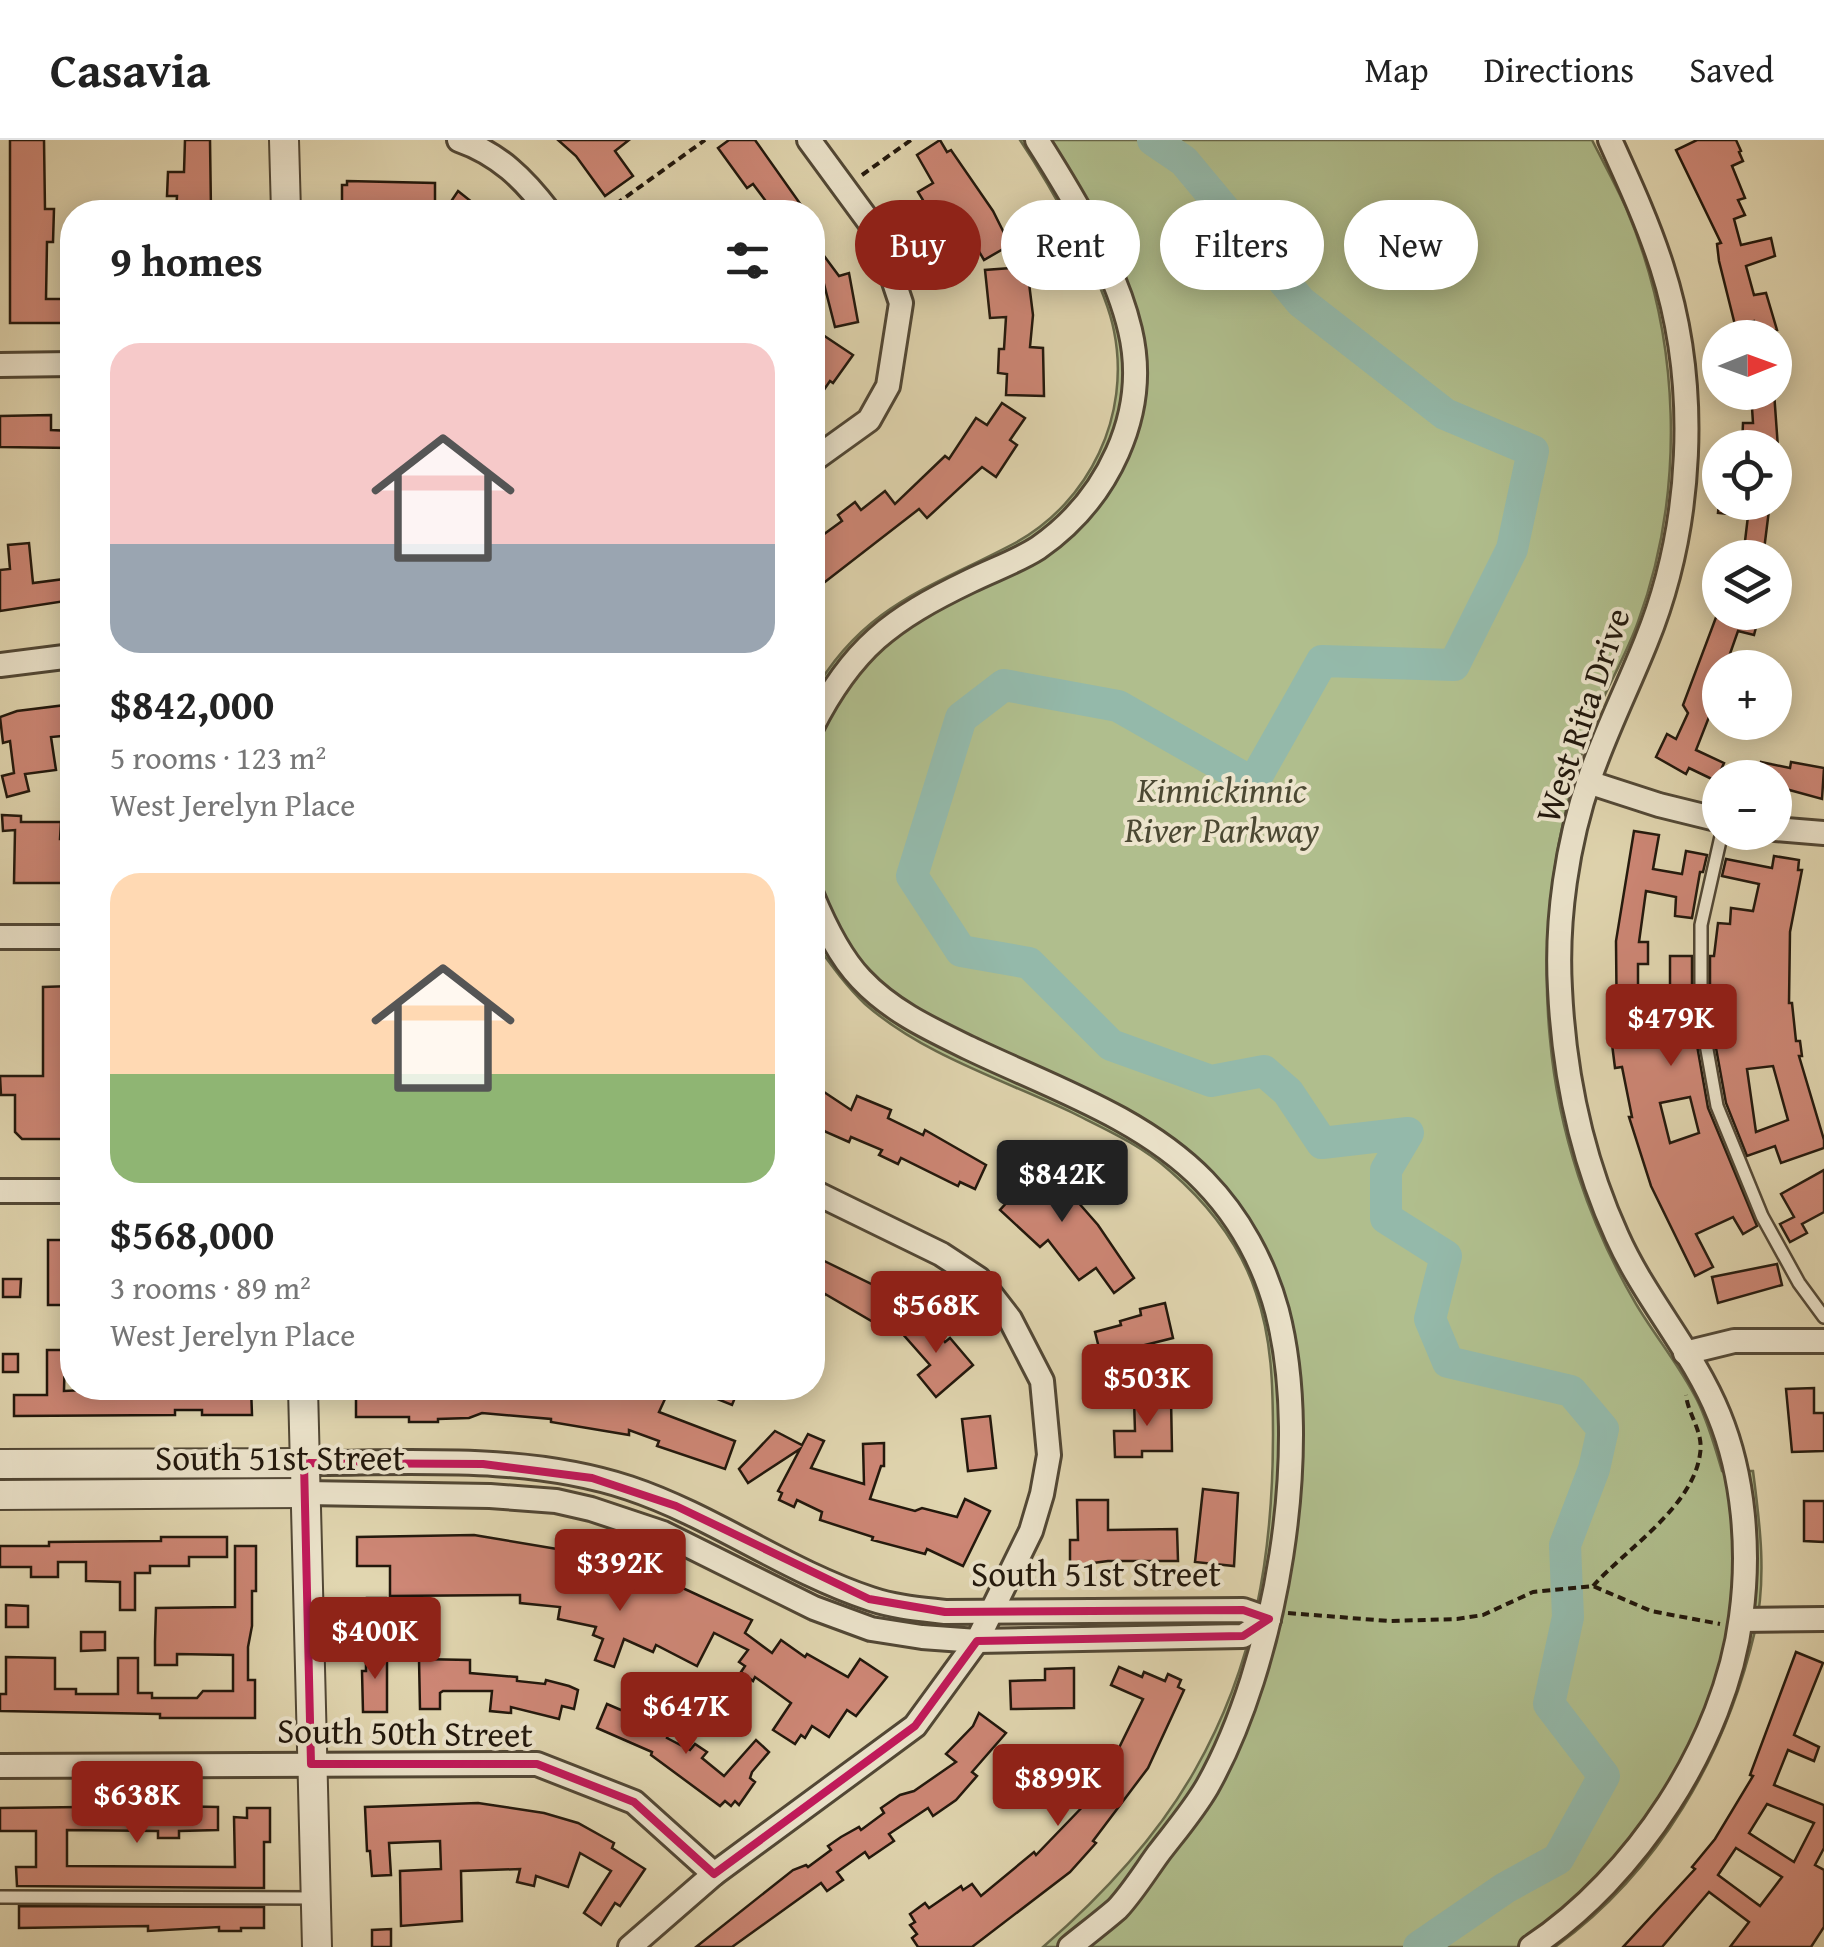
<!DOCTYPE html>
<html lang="en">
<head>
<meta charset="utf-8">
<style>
	:root { --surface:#fff; --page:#f2f2f2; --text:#222; --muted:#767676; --line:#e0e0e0; --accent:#8f2418 }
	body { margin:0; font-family:"Gentium Book Plus",serif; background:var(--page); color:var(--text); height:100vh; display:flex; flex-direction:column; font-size:38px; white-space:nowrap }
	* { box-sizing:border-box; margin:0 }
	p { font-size:32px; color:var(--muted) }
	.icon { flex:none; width:55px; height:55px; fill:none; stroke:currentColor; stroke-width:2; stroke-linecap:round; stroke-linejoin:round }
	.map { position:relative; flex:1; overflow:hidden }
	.panel { position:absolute; left:60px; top:60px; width:765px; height:1200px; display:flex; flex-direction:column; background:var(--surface); border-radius:40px; box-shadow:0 5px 25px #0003 }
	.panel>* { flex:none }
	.top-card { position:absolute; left:855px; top:60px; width:818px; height:90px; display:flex; gap:20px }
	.needle { width:65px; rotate:89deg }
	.buttons { position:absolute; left:1702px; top:180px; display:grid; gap:20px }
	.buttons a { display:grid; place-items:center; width:90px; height:90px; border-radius:50%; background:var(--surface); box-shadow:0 5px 25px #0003; font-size:50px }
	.price { position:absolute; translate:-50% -85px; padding:0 22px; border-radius:10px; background:var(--accent); color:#fff; font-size:32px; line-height:65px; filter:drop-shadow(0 2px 5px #0008) }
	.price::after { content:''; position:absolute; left:50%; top:60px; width:30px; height:22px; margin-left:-15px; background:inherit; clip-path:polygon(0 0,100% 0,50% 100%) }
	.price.selected { background:#222; color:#fff }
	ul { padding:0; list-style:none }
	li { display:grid; align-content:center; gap:20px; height:530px; padding:0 50px }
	li span { display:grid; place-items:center; height:310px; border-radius:30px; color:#555 }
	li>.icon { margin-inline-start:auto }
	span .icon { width:180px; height:180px; fill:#fffc; stroke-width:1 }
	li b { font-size:42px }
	h2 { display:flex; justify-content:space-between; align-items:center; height:120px; padding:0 50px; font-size:42px }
	.pill { padding:0 35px; border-radius:45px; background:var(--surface); box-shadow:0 5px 25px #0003; font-size:35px; line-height:90px }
	.pill.selected { background:var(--accent); color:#fff }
	header { display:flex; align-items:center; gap:60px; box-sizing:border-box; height:140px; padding:0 50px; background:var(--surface); border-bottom:2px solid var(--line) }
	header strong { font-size:48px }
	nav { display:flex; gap:55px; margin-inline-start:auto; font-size:35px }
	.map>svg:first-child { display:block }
</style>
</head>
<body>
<header>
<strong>Casavia</strong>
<nav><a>Map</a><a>Directions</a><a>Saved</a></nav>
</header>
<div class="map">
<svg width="1824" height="1807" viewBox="0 0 1824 1807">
	<rect width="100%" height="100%" fill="#e1d6b0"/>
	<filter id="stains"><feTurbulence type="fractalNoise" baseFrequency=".002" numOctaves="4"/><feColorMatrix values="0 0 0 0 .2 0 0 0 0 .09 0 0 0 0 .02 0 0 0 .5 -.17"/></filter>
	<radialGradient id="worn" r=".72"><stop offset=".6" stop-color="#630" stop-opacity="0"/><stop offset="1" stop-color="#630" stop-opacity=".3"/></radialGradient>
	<path fill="#b0be8d" stroke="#686a4c" stroke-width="2.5" d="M1020,0H1592C1603,22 1616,45 1626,68C1681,197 1686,350 1638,482C1627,513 1610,542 1597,572C1556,674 1539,789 1550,899C1558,991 1589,1084 1636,1164C1655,1196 1680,1226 1697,1260C1708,1282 1715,1307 1722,1331H1753C1760,1384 1767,1438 1755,1491C1726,1615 1659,1732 1555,1807H1043C1102,1756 1156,1699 1195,1630C1255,1525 1273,1414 1273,1295C1273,1247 1272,1199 1256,1153C1240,1104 1208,1064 1170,1031C1141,1005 1107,990 1073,973C1004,940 923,915 865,864C845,845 829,822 813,800L812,555C863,465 930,448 1015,403C1090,362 1131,275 1114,191C1104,139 1050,45 1020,0Z"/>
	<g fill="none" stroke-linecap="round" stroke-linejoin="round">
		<polyline stroke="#94b9aa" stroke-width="32" points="1153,0 1184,21 1301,162 1445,274 1533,311 1512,409 1454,525 1322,521 1253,643 1118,566 1004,545 961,578 912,736 961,811 1029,823 1111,905 1211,941 1264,931 1288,952 1322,1003 1408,993 1386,1030 1386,1078 1446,1116 1430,1179 1448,1222 1571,1251 1603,1289 1594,1329 1565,1405 1568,1477 1549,1564 1604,1636 1558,1719 1505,1748 1419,1807"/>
	</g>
	<g fill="#ce8776" stroke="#21170c" stroke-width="2.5" fill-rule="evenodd">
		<polygon points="10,0 44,0 45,69 54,69 53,102 47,102 46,159 65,159 65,183 10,183"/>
		<polygon points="185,0 210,0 211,72 176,72 177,56 167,56 168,32 184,32"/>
		<polygon points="558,0 629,0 615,11 633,36 605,56 576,16"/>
		<polygon points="729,0 755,0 806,72 774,72 753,44 747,48 718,8"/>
		<polygon points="940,0 947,12 951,10 993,71 1010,105 984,120 966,89 947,100 918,52 933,43 917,15"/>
		<polygon points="1697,0 1736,0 1741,11 1739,12 1743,21 1732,26 1745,58 1738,60 1745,75 1734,79 1741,105 1771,98 1775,116 1746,126 1754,155 1766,153 1777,190 1756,194 1754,181 1735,185 1719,121 1717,104 1721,103 1676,10"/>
		<polygon points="347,41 435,43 435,64 409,65 409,72 342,72 342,45 347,45"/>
		<polygon points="458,51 473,63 489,72 444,72"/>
		<polygon points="813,101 839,136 849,133 858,182 835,187"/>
		<polygon points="1023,127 1025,143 1029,143 1033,175 1030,207 1043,208 1044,256 1006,255 1007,234 998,233 999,209 1004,209 1006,177 990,178 985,130"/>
		<polygon points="817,191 853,215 833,243 830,241 821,254 812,248"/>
		<polygon points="1751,252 1774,252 1778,308 1742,308 1743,283 1753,283"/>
		<polygon points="1002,263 1025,278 1010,300 1017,305 996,337 982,327 927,378 919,369 812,452 812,403 842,381 838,375 855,362 861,370 885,351 895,364 945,316 949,319 976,278 987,285"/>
		<polygon points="51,275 51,290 72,291 72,308 0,307 0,276"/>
		<polygon points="1719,362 1770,362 1763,418 1743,418 1748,376 1718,373"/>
		<polygon points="29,403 33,443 72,438 72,460 0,471 0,430 10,429 8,405"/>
		<polygon points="1718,472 1760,472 1754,495 1738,491 1725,528 1720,528 1720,549 1696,610 1724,623 1716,641 1689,628 1686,634 1656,617 1667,594 1676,599 1688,573 1683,565"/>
		<polygon points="66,565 67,571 72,570 72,595 51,597 56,630 25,634 29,651 7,657 2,636 14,633 10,601 3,603 0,577 17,571"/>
		<polygon points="1761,622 1790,628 1791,622 1824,628 1822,659 1775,646 1775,638 1758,638"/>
		<polygon points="2,675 21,676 21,682 61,682 60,699 72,699 72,743 14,743 15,690 3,691"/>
		<path d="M1634,691L1659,695L1653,729L1682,734L1686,711L1707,715L1703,732H1700L1692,778L1675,776L1676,757L1646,751L1639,802H1648V824H1638V866L1670,864V816H1692V877L1708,968L1757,1086L1743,1094L1733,1077L1696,1094L1713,1127L1695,1136L1651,1046L1629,977H1632L1622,927L1615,928L1612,904H1617L1616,801ZM1690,957L1699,993L1670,1003L1660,963Z"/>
		<path d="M1774,716L1799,720L1798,730H1802L1790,792L1789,863H1792L1796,901H1800L1802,916H1799L1824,1000V1008L1781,1023L1775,1006L1747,1016L1726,963L1710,875V816H1714L1718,783L1730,784L1731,768L1753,771L1759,744L1722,736L1726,719L1772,728ZM1773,926L1788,980L1756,992L1747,929Z"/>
		<polygon points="72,846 72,881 63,881 63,935 64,978 72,978 72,999 22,999 15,992 15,955 1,955 0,936 43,936 43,847"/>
		<polygon points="812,944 851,970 857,956 891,970 888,978 923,995 925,990 986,1025 975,1049 960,1042 958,1046 901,1018 898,1024 879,1015 882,1010 851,997 849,1002 826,992 812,982"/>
		<polygon points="1022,1014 1067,1056 1070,1053 1098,1085 1134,1138 1114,1153 1096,1128 1079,1140 1048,1100 1040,1107 1000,1070 1019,1049 1003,1034"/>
		<polygon points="1824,1030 1824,1072 1802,1084 1807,1093 1790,1102 1780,1084 1794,1077 1781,1054"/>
		<polygon points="48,1100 72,1100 72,1147 67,1147 67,1165 48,1165"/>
		<polygon points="812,1115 898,1157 880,1186 825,1154 812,1180"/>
		<polygon points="1777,1124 1782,1145 1718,1163 1712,1137"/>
		<polygon points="3,1139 21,1139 20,1157 3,1157"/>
		<polygon points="1165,1163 1173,1198 1101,1216 1095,1192 1121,1185 1120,1181 1141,1175 1140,1169"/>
		<polygon points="921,1174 945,1202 950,1198 973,1225 936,1257 918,1235 930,1225 901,1192"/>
		<polygon points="47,1210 65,1210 64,1251 132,1248 132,1255 195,1255 195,1248 251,1248 252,1275 202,1275 202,1270 175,1270 175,1275 14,1276 14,1255 47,1255"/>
		<rect x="3" y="1214" width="15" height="18"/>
		<polygon points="356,1248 482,1248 482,1250 551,1256 552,1248 670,1248 659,1272 735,1301 725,1329 657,1306 659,1301 629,1290 629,1295 551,1282 551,1279 482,1273 469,1278 438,1279 438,1282 409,1282 409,1277 356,1277"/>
		<polygon points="690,1248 739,1248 732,1265"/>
		<polygon points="1814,1248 1814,1273 1824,1273 1824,1311 1792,1312 1786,1249"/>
		<polygon points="1171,1258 1172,1311 1142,1311 1142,1317 1115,1317 1114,1291 1135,1291 1134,1259"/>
		<polygon points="990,1276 996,1328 968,1331 962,1279"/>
		<polygon points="775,1291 802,1305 808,1294 824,1301 811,1328 864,1344 863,1304 884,1303 884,1326 881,1326 870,1359 915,1371 922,1368 957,1377 965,1359 990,1371 963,1426 927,1409 925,1414 872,1400 873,1397 820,1380 822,1372 797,1360 794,1367 779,1360 782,1353 778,1351 800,1309 748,1343 739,1329"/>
		<polygon points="1203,1349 1238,1353 1234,1426 1195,1422"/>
		<polygon points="1077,1360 1108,1360 1108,1390 1177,1389 1178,1421 1108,1421 1070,1426 1070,1400 1078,1400"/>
		<polygon points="1804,1361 1824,1361 1824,1402 1804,1401"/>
		<polygon points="474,1395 569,1411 672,1448 674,1444 752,1480 745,1493 772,1513 781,1500 805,1517 807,1514 848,1537 860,1519 887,1537 856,1576 847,1570 829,1597 812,1586 805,1598 801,1595 795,1604 773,1590 791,1563 755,1537 753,1541 741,1532 745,1526 739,1522 748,1510 714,1493 697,1526 656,1505 653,1512 624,1499 614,1527 595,1520 603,1499 593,1495 596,1487 558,1479 560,1467 520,1463 520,1455 390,1456 390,1426 357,1426 357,1397"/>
		<polygon points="161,1397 227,1397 227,1417 189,1417 189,1426 150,1426 150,1433 135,1433 135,1470 120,1470 120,1442 86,1441 86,1422 58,1422 58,1437 31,1437 31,1427 0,1427 0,1406 49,1406 49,1402 161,1401"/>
		<polygon points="235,1406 256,1406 256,1451 252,1451 252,1486 248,1507 248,1540 255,1540 255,1578 160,1578 160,1574 0,1571 0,1554 6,1554 6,1517 55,1518 55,1549 76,1549 76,1554 118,1554 118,1518 138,1518 138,1553 152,1553 152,1558 197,1558 203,1551 233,1551 233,1515 177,1514 177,1525 155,1525 155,1502 156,1468 235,1467"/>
		<polygon points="367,1458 386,1458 387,1478 368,1479"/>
		<polygon points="6,1465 28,1466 28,1487 6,1487"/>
		<polygon points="81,1492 105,1492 105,1510 81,1511"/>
		<polygon points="366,1510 387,1510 387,1572 363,1572 362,1531 366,1531"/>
		<path d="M1796,1512L1823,1523L1794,1595L1819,1607L1814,1621L1788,1610L1774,1645L1824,1665V1708L1815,1725L1824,1730V1787L1811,1807H1730L1749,1782L1709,1752L1662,1807H1623L1695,1729L1692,1727L1715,1699L1753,1636L1750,1635ZM1767,1664L1814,1683L1794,1722L1749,1693ZM1736,1708L1782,1737L1760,1766L1718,1735Z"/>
		<polygon points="419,1519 470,1520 470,1533 517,1537 517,1541 545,1544 546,1540 569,1546 578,1550 574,1569 562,1566 559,1579 511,1567 511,1573 490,1571 492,1551 443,1551 440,1553 440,1569 420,1569"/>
		<polygon points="1119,1527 1142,1537 1144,1532 1165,1541 1168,1534 1181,1540 1178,1547 1184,1550 1148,1628 1093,1701 1096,1703 1070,1732 972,1807 918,1807 912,1798 917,1794 910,1785 915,1782 910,1774 925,1763 929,1768 961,1746 963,1750 972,1744 981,1756 1034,1712 1036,1715 1090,1659 1083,1654 1107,1619 1112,1622 1143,1559 1111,1545"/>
		<polygon points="1074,1528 1074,1568 1011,1569 1010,1541 1045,1540 1045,1529"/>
		<polygon points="607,1564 670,1591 667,1598 690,1610 695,1604 707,1612 702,1618 724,1636 756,1600 769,1612 752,1632 750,1638 755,1642 739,1665 735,1661 731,1666 725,1661 720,1666 651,1615 652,1612 597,1588"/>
		<polygon points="979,1573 1006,1593 972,1632 977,1636 956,1660 933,1676 928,1668 889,1694 894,1701 869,1718 865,1712 837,1732 843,1740 827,1751 821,1743 732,1807 696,1807 793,1730 806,1725 808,1727 831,1710 828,1706 841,1697 859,1687 861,1690 884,1673 881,1668 900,1655 914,1651 956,1622 946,1614 973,1586"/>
		<polygon points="478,1663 544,1673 578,1683 614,1703 612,1708 645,1729 620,1766 615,1763 601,1785 584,1773 611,1731 580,1713 568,1747 536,1736 534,1746 517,1742 520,1729 461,1731 462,1781 401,1786 400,1731 441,1729 440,1701 389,1703 391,1735 372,1736 370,1711 367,1711 365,1667"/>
		<polygon points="165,1666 218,1667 218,1690 179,1691 179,1698 158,1698 158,1691 67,1690 67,1726 235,1727 234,1677 247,1678 247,1668 270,1668 270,1702 264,1702 264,1748 17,1746 16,1727 36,1727 36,1691 0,1691 0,1668"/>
		<polygon points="19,1766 264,1767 264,1788 241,1788 241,1791 219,1791 219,1787 148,1791 148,1786 19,1788"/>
		<polygon points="391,1789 391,1807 372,1807 372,1790"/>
	</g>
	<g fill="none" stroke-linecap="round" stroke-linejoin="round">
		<g stroke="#514735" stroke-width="16">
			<g id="service">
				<polyline points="1722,692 1701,785 1701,876 1717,966 1762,1076 1799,1143 1824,1177"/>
				<polyline points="0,1757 315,1758"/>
			</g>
		</g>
		<g stroke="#514735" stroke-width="28">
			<g id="minor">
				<path d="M459,0C499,14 524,39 549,72"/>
				<polyline points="809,0 878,94 901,163 888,246 869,280 812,321"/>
				<polyline points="0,225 72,224"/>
				<polyline points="0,525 72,516"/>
				<path d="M812,587C852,508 891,479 970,441C992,430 1018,421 1038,408C1107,360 1150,274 1130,190C1115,126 1072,55 1037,0"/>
				<polyline points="1588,642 1659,665 1720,680"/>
				<polyline points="1775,689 1824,693"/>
				<path d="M812,755C824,784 839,816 861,839C891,871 930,889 969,908C1048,946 1142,977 1204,1041C1239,1077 1264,1123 1277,1171C1313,1309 1276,1525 1207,1647C1193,1671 1174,1693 1158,1714C1145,1732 1132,1753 1117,1769C1102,1782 1086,1794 1070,1807"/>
				<polyline points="0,797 72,797"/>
				<polyline points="0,1051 72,1051"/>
				<polyline points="1685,1213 1734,1201 1824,1201"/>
				<path d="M304,1323C411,1323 526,1314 629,1348C713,1376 786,1431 871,1459C895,1467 920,1469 945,1472L1243,1470L1269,1479"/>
				<polyline points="305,1353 490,1356 556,1361 591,1369 663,1393 814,1468 871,1489 922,1497 977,1501 1243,1496 1269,1479"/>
				<polyline points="1741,1480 1824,1479"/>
				<polyline points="0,1626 537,1624 634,1662 714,1734"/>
				<polyline points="630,1807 714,1734 915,1586 977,1501 1031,1391 1042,1354 1049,1315 1042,1241 1010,1179 979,1139 941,1114 812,1051"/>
				<path d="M1531,1807C1635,1738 1725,1603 1741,1477C1750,1411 1744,1336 1719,1275C1693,1211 1645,1159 1617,1096C1582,1019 1564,933 1560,849C1556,780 1567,703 1590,637C1606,591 1628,547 1646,502C1693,387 1700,245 1662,127C1648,83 1629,42 1610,0"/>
			</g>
		</g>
		<g stroke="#514735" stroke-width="32">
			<g id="tertiary">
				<polyline points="284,0 286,72"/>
				<polyline points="303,1248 317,1807"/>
				<polyline points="0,1324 304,1323"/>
				<polyline points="0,1355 305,1353"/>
			</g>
		</g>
		<g stroke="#21170c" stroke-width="4" stroke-dasharray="8 5" stroke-linecap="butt">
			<polyline points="862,35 911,0"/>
			<polyline points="605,72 705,0"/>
			<path d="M1593,1446C1626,1409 1693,1367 1700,1314C1704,1292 1688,1275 1686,1255"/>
			<polyline points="1288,1473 1389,1481 1457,1479 1483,1475 1533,1452 1593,1446 1651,1471 1720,1484"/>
		</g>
		<use href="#service" stroke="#ece4cc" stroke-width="11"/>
		<use href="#minor" stroke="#ece4cc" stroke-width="22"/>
		<use href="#tertiary" stroke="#ece4cc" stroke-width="28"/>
	</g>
	<path fill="none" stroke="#c2185b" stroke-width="8" stroke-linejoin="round" d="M304,1323L483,1324L592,1338L676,1366L869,1459L945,1472L1243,1470L1269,1479L1243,1496L977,1501L915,1586L714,1734L634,1662L537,1624H311Z"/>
	<g text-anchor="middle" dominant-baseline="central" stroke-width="8" stroke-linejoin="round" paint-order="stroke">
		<g font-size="35" fill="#21170c" stroke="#ece4cc">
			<text transform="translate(1582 575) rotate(-71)">West Rita Drive</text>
			<text x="280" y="1317">South 51st Street</text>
			<text x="1096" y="1433">South 51st Street</text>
			<text transform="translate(405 1592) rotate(1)">South 50th Street</text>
		</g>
		<g font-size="35" font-style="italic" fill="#4c4933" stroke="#ece4cc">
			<text x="1222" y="649">Kinnickinnic<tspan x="1222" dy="40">River Parkway</tspan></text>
		</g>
	</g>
	<rect width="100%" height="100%" filter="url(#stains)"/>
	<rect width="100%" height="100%" fill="url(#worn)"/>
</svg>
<div class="buttons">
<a><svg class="needle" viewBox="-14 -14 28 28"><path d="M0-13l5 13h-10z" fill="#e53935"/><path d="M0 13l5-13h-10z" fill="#767676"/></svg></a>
<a><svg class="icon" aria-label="locate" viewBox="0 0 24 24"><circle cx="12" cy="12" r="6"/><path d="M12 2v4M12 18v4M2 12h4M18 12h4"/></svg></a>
<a><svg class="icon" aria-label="layers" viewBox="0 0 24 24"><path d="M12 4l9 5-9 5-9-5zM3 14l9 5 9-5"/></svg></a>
<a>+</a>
<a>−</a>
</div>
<b class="price" style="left:1671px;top:929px">$479K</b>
<b class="price selected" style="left:1062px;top:1085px">$842K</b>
<b class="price" style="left:936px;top:1216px">$568K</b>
<b class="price" style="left:1147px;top:1289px">$503K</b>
<b class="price" style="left:620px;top:1474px">$392K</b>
<b class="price" style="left:375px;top:1542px">$400K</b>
<b class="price" style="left:686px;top:1617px">$647K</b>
<b class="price" style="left:1058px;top:1689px">$899K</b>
<b class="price" style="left:137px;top:1706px">$638K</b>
<div class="top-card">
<a class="pill selected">Buy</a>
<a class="pill">Rent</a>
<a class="pill">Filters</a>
<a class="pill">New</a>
</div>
<section class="panel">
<h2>9 homes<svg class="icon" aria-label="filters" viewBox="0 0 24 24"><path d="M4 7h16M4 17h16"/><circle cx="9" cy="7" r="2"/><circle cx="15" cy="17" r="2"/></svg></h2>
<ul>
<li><span style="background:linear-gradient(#f6c9c9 65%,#9aa5b1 0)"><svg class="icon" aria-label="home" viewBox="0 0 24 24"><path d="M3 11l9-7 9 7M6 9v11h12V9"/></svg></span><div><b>$842,000</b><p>5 rooms · 123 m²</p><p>West Jerelyn Place</p></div></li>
<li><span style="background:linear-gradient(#ffd9b3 65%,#8fb573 0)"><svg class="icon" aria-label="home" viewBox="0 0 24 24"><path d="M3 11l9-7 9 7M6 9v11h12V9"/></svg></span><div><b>$568,000</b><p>3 rooms · 89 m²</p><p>West Jerelyn Place</p></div></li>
</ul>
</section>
</div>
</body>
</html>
